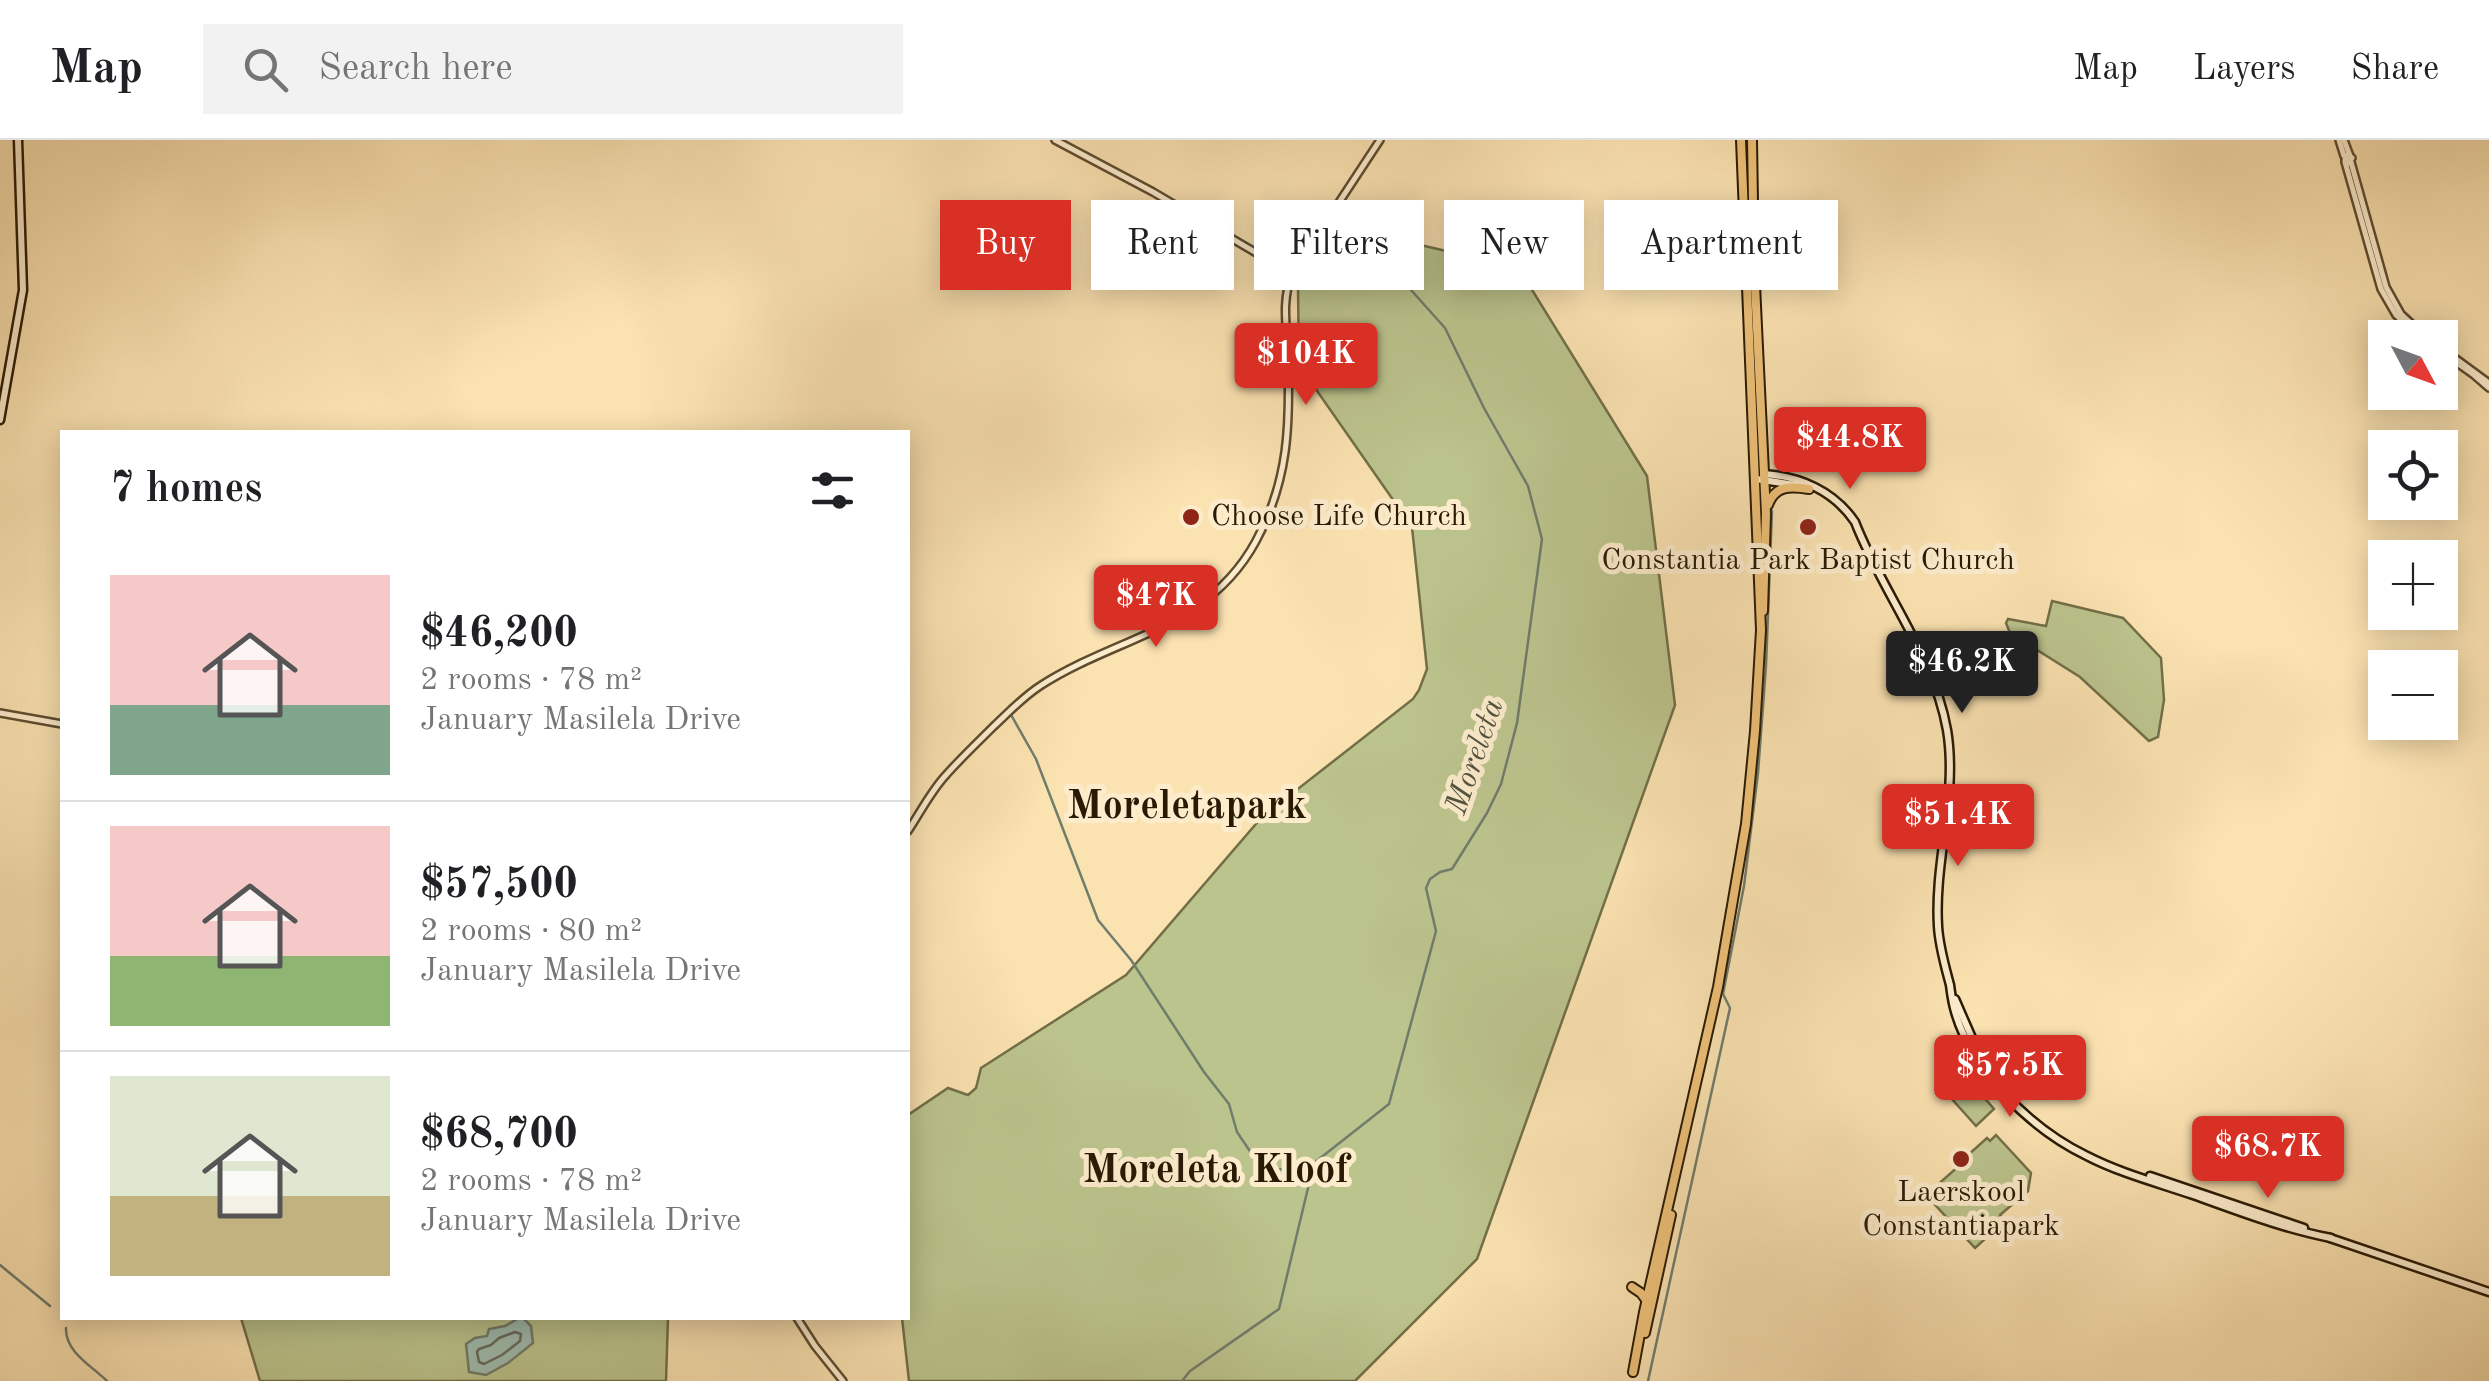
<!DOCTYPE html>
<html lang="en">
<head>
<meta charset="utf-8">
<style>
	:root { --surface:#fff; --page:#f2f2f2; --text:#202124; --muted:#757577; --line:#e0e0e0; --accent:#d93025 }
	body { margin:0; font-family:"Old Standard TT",serif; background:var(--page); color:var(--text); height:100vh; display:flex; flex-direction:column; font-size:38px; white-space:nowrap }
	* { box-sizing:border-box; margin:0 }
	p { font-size:32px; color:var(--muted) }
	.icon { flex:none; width:55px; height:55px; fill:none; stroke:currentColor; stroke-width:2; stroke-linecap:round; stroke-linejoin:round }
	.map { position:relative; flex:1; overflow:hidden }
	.sheet { position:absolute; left:60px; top:290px; width:850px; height:890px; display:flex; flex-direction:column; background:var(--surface); border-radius:0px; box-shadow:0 5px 25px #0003 }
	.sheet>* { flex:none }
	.guide { position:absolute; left:940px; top:60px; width:950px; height:90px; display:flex; gap:20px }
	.needle { width:65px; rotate:131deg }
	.controls { position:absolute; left:2368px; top:180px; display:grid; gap:20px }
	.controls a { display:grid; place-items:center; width:90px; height:90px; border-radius:0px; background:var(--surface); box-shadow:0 5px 25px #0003; font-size:50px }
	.price { position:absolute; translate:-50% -85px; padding:0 22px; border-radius:10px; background:var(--accent); color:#fff; font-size:32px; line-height:65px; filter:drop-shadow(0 2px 5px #0008) }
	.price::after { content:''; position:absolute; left:50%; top:60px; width:30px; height:22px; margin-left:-15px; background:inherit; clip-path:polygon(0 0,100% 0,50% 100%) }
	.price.selected { background:#222; color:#fff }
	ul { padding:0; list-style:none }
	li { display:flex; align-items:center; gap:30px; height:250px; padding:0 50px }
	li+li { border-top:2px solid var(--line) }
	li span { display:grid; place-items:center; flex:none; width:280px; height:200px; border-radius:0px; color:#555 }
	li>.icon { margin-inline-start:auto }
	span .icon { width:120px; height:120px; fill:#fffc; stroke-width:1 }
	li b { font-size:42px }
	h2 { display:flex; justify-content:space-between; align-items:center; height:120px; padding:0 50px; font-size:42px }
	.tag { padding:0 35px; border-radius:0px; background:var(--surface); box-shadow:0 5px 25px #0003; font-size:35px; line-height:90px }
	.tag.selected { background:var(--accent); color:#fff }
	header { display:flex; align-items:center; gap:60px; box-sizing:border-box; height:140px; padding:0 50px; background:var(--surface); border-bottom:2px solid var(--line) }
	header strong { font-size:48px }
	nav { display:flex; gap:55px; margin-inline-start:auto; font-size:35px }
	.search { width:700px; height:90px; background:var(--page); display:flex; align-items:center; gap:25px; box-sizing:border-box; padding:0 35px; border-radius:0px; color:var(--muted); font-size:38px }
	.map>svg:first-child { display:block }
</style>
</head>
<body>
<header>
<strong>Map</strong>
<div class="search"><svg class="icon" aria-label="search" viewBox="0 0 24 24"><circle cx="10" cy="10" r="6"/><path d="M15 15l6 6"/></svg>Search here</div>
<nav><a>Map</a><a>Layers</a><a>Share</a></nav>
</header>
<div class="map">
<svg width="2489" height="1241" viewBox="0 0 2489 1241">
	<rect width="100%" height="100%" fill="#fbe2b1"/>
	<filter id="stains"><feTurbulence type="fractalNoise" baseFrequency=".002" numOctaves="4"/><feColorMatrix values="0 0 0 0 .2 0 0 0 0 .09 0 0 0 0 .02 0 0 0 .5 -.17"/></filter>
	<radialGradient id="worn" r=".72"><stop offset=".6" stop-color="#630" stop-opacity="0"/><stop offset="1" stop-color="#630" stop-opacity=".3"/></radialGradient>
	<g fill="#bcc48d" stroke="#726f48" stroke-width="2.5">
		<polygon points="1339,86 1502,124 1504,129 1516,132 1526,140 1647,336 1675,565 1477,1119 1355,1241 909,1241 902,1178 908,1178 908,975 948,948 968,955 976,948 981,928 1126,835 1262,677 1413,559 1419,550 1427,529 1412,387 1299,225 1298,148"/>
		<polygon points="2052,461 2123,478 2161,518 2164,560 2158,597 2149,601 2080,537 2010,493 2006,483 2008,479 2046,486"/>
		<polygon points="1962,932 1994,969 1976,986 1943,949"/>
		<polygon points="1996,995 2031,1033 2028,1051 2000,1075 2005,1081 1975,1108 1926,1055 1969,1017 1968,1015 1987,998 1990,1001"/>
		<polygon points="241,1178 668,1178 666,1241 260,1241"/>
	</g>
	<polygon fill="#9fbdb1" stroke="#707c6c" stroke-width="2.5" points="519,1178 523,1178 531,1186 533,1203 508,1223 486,1235 469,1232 466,1204 475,1198 487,1196 489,1189 505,1186"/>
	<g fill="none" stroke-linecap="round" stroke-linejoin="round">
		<polygon stroke="#646c5a" stroke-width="2.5" points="515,1192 521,1194 520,1201 502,1215 484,1224 479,1222 477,1212 479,1209 491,1205 499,1198"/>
		<g stroke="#707c6c" stroke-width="2.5">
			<polyline points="1010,573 1036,619 1098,780 1131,820 1204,932 1229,964 1237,992 1264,1032 1312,1024"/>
			<polyline points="0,1125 50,1166"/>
			<path d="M66,1188C65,1212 92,1226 107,1241"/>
			<polyline points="1182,1241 1190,1231 1279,1169 1314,1023 1389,964 1436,791 1426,748 1430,739 1440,732 1452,729 1487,673 1501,644 1517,583 1542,399 1528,346 1484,268 1445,188 1403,141 1350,69"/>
			<polyline points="1648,1241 1730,868 1723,854 1744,746 1758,633 1766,526 1772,371"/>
		</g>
		<g stroke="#5e4c2f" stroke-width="10">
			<g id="tertiary">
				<polyline points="1055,0 1153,52 1292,134"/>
				<polyline points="2339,0 2344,16"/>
				<polyline points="2344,0 2350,16"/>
				<polygon points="2347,15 2352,18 2349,23 2345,20"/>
				<polyline points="2345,22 2381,149 2396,175 2421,198"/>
				<polyline points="2351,22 2386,147 2401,174 2427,198"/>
				<polyline points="2440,207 2489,243"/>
				<polyline points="2440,211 2474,235 2489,248"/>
				<polyline points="1206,460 1211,448 1209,436"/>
				<polyline points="0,573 62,584"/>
				<path d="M908,691C920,673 931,651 946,635C961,618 978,602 994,586C1009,572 1023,557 1040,546C1117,496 1208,490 1256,401C1289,340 1290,284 1288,216C1287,187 1281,162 1292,134L1380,0"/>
				<polyline points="797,1178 815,1206 843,1241"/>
			</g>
		</g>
		<g stroke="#291a04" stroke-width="11">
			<g id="secondary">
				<polyline points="0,280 23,150 18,0"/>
				<path d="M1763,334C1800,336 1834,351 1855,382C1882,452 1934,515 1947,590C1958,655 1934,721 1938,786C1939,806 1945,826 1950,845C1951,853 1952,860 1954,868C1970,930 2031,989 2087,1016C2120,1033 2158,1043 2193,1055C2238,1071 2284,1089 2331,1098"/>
				<polyline points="1756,339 1802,346"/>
				<polyline points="1955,859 1972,898"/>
				<polyline points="2150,1036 2304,1088"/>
				<polyline points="2330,1098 2489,1152"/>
			</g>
		</g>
		<g stroke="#291a04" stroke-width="12">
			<g id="primary">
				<polyline points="1752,0 1754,124 1766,374 1763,471"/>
				<path d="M1768,365C1775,345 1791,346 1809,349"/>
				<polyline points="1632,1147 1641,1153 1647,1161"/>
				<polyline points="1645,1193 1671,1075"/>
				<polyline points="1633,1232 1644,1172 1718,847 1746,684 1755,591 1761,490 1741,0"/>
			</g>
		</g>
		<use href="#tertiary" stroke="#fceccc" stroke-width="5"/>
		<use href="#secondary" stroke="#fceccc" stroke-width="6"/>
		<use href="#primary" stroke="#eec178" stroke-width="8"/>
	</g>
	<g fill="#8f2418" stroke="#fceccc" stroke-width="4">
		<circle cx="1191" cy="377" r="10"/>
		<circle cx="1808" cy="387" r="10"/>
		<circle cx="1961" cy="1019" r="10"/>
	</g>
	<g text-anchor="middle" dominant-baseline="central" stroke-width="10" stroke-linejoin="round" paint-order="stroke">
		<g font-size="30" fill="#291a04" stroke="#fceccc">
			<text x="1211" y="377" text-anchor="start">Choose Life Church</text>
			<text x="1808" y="421">Constantia Park Baptist Church</text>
			<text x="1961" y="1053">Laerskool<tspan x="1961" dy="34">Constantiapark</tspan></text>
		</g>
		<g font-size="32" font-style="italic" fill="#525341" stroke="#fceccc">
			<text transform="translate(1476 617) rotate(-71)">Moreleta</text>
		</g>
		<g font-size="40" font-weight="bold" fill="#291a04" stroke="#fceccc">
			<text x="1187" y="668">Moreletapark</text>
			<text x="1216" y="1032">Moreleta Kloof</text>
		</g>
	</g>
	<rect width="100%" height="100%" filter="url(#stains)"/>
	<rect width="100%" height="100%" fill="url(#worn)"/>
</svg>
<div class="controls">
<a><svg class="needle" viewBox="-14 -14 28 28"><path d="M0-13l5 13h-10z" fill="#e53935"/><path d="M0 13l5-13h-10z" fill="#757577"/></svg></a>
<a><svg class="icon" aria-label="locate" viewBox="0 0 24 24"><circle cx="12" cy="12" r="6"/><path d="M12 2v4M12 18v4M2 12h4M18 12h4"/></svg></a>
<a>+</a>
<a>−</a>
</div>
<b class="price" style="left:1306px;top:268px">$104K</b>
<b class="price" style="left:1850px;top:352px">$44.8K</b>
<b class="price" style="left:1156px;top:510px">$47K</b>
<b class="price selected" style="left:1962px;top:576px">$46.2K</b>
<b class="price" style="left:1958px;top:729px">$51.4K</b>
<b class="price" style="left:2010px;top:980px">$57.5K</b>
<b class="price" style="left:2268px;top:1061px">$68.7K</b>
<div class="guide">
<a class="tag selected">Buy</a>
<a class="tag">Rent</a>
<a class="tag">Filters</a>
<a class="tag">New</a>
<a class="tag">Apartment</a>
</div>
<section class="sheet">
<h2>7 homes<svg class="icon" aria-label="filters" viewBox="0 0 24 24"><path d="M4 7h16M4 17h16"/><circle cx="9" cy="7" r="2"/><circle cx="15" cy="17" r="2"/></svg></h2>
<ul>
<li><span style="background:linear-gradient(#f6c9c9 65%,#7fa58c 0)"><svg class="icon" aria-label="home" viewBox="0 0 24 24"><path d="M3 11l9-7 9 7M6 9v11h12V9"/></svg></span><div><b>$46,200</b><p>2 rooms · 78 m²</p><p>January Masilela Drive</p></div></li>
<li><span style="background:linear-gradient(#f6c9c9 65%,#8fb573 0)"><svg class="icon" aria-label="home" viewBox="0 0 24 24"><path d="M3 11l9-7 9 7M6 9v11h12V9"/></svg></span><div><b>$57,500</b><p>2 rooms · 80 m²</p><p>January Masilela Drive</p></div></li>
<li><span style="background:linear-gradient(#dfe7d0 60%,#c2b280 0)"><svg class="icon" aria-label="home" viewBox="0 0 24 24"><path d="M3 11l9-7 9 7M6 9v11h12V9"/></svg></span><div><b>$68,700</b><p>2 rooms · 78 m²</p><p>January Masilela Drive</p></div></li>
</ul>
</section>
</div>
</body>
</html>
